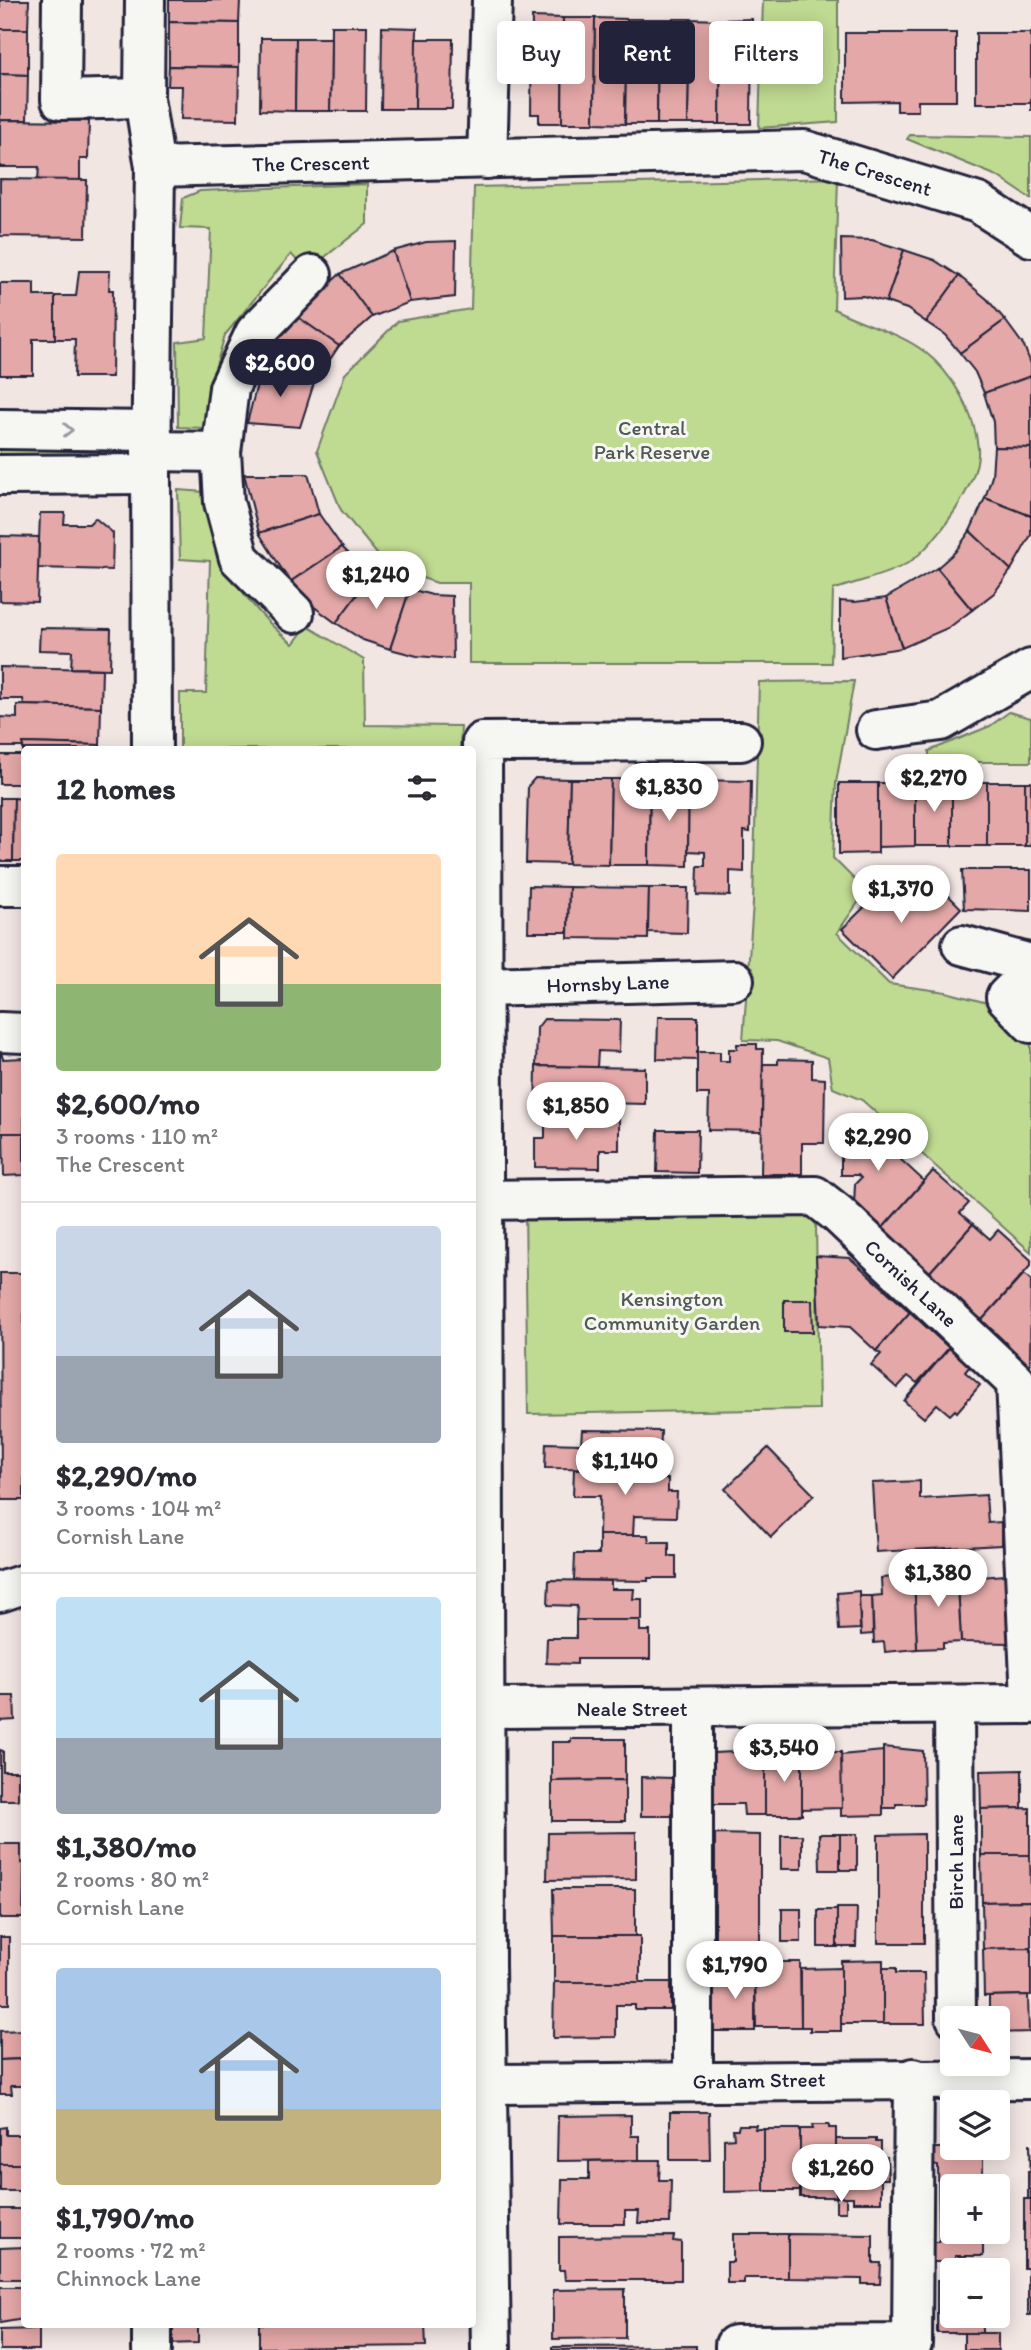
<!DOCTYPE html>
<html lang="en">
<head>
<meta charset="utf-8">
<style>
	:root { --surface:#fff; --page:#f2f2f3; --text:#2b2b33; --muted:#7c7c81; --line:#e1e1e2; --accent:#22223b }
	body { margin:0; font-family:Itim,sans-serif; background:var(--page); color:var(--text); height:100vh; display:flex; flex-direction:column; font-size:26px; white-space:nowrap }
	* { box-sizing:border-box; margin:0 }
	p { font-size:23px; color:var(--muted) }
	.icon { flex:none; width:38px; height:38px; fill:none; stroke:currentColor; stroke-width:2; stroke-linecap:round; stroke-linejoin:round }
	.map { position:relative; flex:1; overflow:hidden }
	.details { position:absolute; left:21px; top:746px; width:455px; height:1582px; display:flex; flex-direction:column; background:var(--surface); border-radius:7px; box-shadow:0 4px 18px #0003 }
	.details>* { flex:none }
	.guide { position:absolute; left:497px; top:21px; width:429px; height:63px; display:flex; gap:14px }
	.needle { width:46px; rotate:126deg }
	.tools { position:absolute; left:940px; top:2006px; display:grid; gap:14px }
	.tools a { display:grid; place-items:center; width:70px; height:70px; border-radius:7px; background:var(--surface); box-shadow:0 4px 18px #0003; font-size:35px }
	.price { position:absolute; translate:-50% -60px; padding:0 16px; border-radius:24px; background:#fff; color:#222; font-size:23px; line-height:46px; filter:drop-shadow(0 2px 4px #0008) }
	.price::after { content:''; position:absolute; left:50%; top:42px; width:21px; height:16px; margin-left:-10px; background:inherit; clip-path:polygon(0 0,100% 0,50% 100%) }
	.price.on { background:var(--accent); color:#fff }
	ul { padding:0; list-style:none }
	li { display:grid; align-content:center; gap:14px; height:371px; padding:0 35px }
	li+li { border-top:2px solid var(--line) }
	li span { display:grid; place-items:center; height:217px; border-radius:7px; color:#555 }
	li>.icon { margin-inline-start:auto }
	span .icon { width:126px; height:126px; fill:#fffc; stroke-width:1 }
	li b { font-size:30px }
	h2 { display:flex; justify-content:space-between; align-items:center; height:84px; padding:0 35px; font-size:30px }
	.chip { padding:0 24px; border-radius:7px; background:var(--surface); box-shadow:0 4px 18px #0003; font-size:24px; line-height:63px }
	.chip.on { background:var(--accent); color:#fff }
	.map>svg:first-child { display:block }
</style>
</head>
<body>
<div class="map">
<svg width="1031" height="2350" viewBox="0 0 1031 2350">
	<rect width="100%" height="100%" fill="#f2e6e3"/>
	<filter id="ink" filterUnits="userSpaceOnUse"><feTurbulence type="fractalNoise" baseFrequency=".0143" numOctaves="2"/><feDisplacementMap in="SourceGraphic" scale="14" xChannelSelector="R" yChannelSelector="G"/><feConvolveMatrix kernelMatrix="1 2 1 2 8 2 1 2 1" color-interpolation-filters="sRGB"/></filter>
	<g filter="url(#ink)">
		<g fill="#bfda91" stroke="#707e66" stroke-width="2">
			<polygon points="763,0 838,0 838,122 759,128"/>
			<polygon points="910,135 1031,137 1031,199 997,176 907,139"/>
			<path d="M838,178L834,309C864,325 897,331 925,352C952,373 975,413 978,448C981,481 936,545 908,563C886,576 857,581 833,590L831,663H469V583H437L399,570L377,554L341,510L317,451L345,374L398,321L471,309L474,187Z"/>
			<polygon points="367,184 367,224 307,271 291,254 225,335 210,386 206,428 178,427 177,342 206,338 211,229 180,228 183,198 200,191"/>
			<polygon points="0,445 107,449 107,453 104,458 0,457"/>
			<path d="M178,490L206,492C210,511 214,532 220,550C233,586 263,620 293,644L307,626L364,660L365,725L461,726L460,749H180V693H206L210,561L180,559Z"/>
			<polygon points="854,681 836,783 833,858 866,891 837,933 889,984 946,992 991,1004 1031,1044 1031,1252 862,1100 833,1088 828,1058 777,1041 743,1040 753,903 759,682"/>
			<polygon points="1009,712 1031,718 1031,762 929,762 929,751 990,726"/>
			<polygon points="798,1205 816,1224 819,1409 528,1414 525,1211"/>
		</g>
		<g fill="#e3a8a7" stroke="#22223b" stroke-width="2">
			<polygon points="0,0 29,0 28,29 0,29"/>
			<polygon points="169,0 240,0 239,23 169,22"/>
			<polygon points="532,17 563,18 562,123 539,123 539,114 531,114"/>
			<polygon points="563,18 595,18 594,123 562,123"/>
			<polygon points="595,18 627,19 625,124 594,123"/>
			<polygon points="627,19 658,19 657,124 625,124"/>
			<polygon points="658,19 690,19 688,124 657,124"/>
			<polygon points="690,19 721,20 720,124 688,124"/>
			<polygon points="752,19 751,124 720,124 721,20"/>
			<polygon points="169,22 239,23 239,67 169,66"/>
			<polygon points="331,26 367,26 366,111 330,111"/>
			<polygon points="382,27 417,28 415,109 381,109"/>
			<polygon points="0,29 28,29 28,75 0,74"/>
			<polygon points="845,33 956,33 956,101 918,101 918,111 897,111 897,101 845,102"/>
			<polygon points="976,33 1031,33 1031,111 1031,103 976,103"/>
			<polygon points="261,38 296,38 295,111 260,110"/>
			<polygon points="296,38 331,38 330,111 295,111"/>
			<polygon points="416,39 453,39 452,109 415,109"/>
			<polygon points="169,66 239,67 238,120 181,119 182,86 168,86"/>
			<polygon points="0,74 28,75 27,120 0,120"/>
			<polygon points="0,120 89,121 88,159 80,159 80,180 38,180 39,167 0,167"/>
			<polygon points="0,179 87,180 86,237 0,236"/>
			<polygon points="841,239 872,240 904,250 886,302 863,296 842,297"/>
			<polygon points="456,241 455,297 410,302 393,251 426,242"/>
			<polygon points="904,250 934,260 959,276 926,322 907,309 886,302"/>
			<polygon points="393,251 410,302 372,317 340,274"/>
			<polygon points="79,271 110,271 109,290 113,290 112,377 74,377 75,339 55,339 55,296 76,296"/>
			<polygon points="340,274 372,317 339,346 295,315"/>
			<polygon points="959,276 987,299 1005,320 960,353 945,335 926,322"/>
			<polygon points="0,283 34,283 34,296 55,296 55,339 33,339 33,375 0,375"/>
			<polygon points="295,315 339,346 314,383 262,365 275,340"/>
			<polygon points="1005,320 1024,346 1031,364 1031,376 984,393 975,372 960,353"/>
			<polygon points="262,365 314,383 300,427 247,423"/>
			<polygon points="1031,376 1031,448 994,447 993,422 984,393"/>
			<polygon points="994,447 1031,448 1031,516 985,498 992,476"/>
			<polygon points="244,474 308,474 319,514 259,533"/>
			<polygon points="985,498 1031,516 1031,535 1011,570 970,531"/>
			<polygon points="40,513 65,513 64,524 89,524 95,518 113,533 112,570 38,568"/>
			<polygon points="319,514 342,547 290,582 259,533"/>
			<polygon points="970,531 1011,570 994,593 972,610 937,568 955,552"/>
			<polygon points="0,536 39,537 37,602 0,601"/>
			<polygon points="342,547 357,562 374,572 336,623 309,603 290,582"/>
			<polygon points="937,568 972,610 950,627 902,648 886,598"/>
			<polygon points="374,572 410,589 390,649 363,640 336,623"/>
			<polygon points="410,589 432,595 452,596 453,659 417,656 390,649"/>
			<polygon points="886,598 902,648 840,657 840,601 855,602"/>
			<polygon points="40,628 111,629 110,669 71,668 72,651 39,650"/>
			<polygon points="0,667 102,669 101,707 24,705 23,699 0,699"/>
			<polygon points="17,705 101,707 100,745 23,743 23,747 0,747 0,717 17,718"/>
			<polygon points="23,743 100,745 100,749 24,749 24,784 0,784 0,755 23,755"/>
			<polygon points="535,778 570,779 568,864 526,863 528,786"/>
			<polygon points="570,779 611,779 609,865 568,864"/>
			<polygon points="611,779 650,779 649,865 609,865"/>
			<polygon points="650,779 689,780 688,866 649,865"/>
			<polygon points="689,780 751,781 750,832 744,831 744,872 730,871 730,896 697,895 698,866 705,866 705,852 688,851"/>
			<rect x="952" y="782" width="35" height="64"/>
			<polygon points="952,782 952,846 915,846 915,783"/>
			<rect x="987" y="782" width="38" height="64"/>
			<rect x="1025" y="782" width="6" height="64"/>
			<polygon points="839,783 878,783 878,853 839,854"/>
			<polygon points="878,783 915,783 915,846 878,847"/>
			<polygon points="0,798 14,798 13,861 0,861"/>
			<polygon points="14,798 24,799 24,861 13,861"/>
			<polygon points="962,870 1031,870 1031,911 964,909"/>
			<polygon points="907,880 922,895 935,882 961,908 892,979 842,929 881,891 888,898"/>
			<polygon points="529,886 569,887 568,932 528,932"/>
			<polygon points="569,887 649,888 648,939 568,938"/>
			<polygon points="649,888 688,888 687,933 648,932"/>
			<polygon points="658,1017 698,1017 698,1060 657,1059"/>
			<polygon points="544,1019 620,1020 619,1052 598,1051 597,1067 536,1066 537,1028"/>
			<polygon points="737,1044 757,1044 757,1049 763,1049 762,1131 708,1130 709,1094 697,1094 697,1052 720,1052 720,1061 729,1061 729,1049 737,1049"/>
			<polygon points="0,1049 3,1059 24,1058 24,1133 0,1133"/>
			<polygon points="778,1059 812,1060 812,1078 825,1079 824,1143 802,1143 802,1174 761,1174 763,1064 778,1064"/>
			<polygon points="536,1066 645,1068 645,1104 601,1103 601,1118 535,1118"/>
			<polygon points="545,1117 619,1118 619,1150 600,1150 600,1168 535,1167 535,1138 545,1138"/>
			<polygon points="877,1119 909,1147 899,1158 924,1181 881,1230 854,1205 855,1184 861,1178 858,1175 841,1175 841,1135 863,1135"/>
			<polygon points="658,1130 698,1130 697,1173 657,1172"/>
			<polygon points="3,1133 24,1133 24,1175 4,1176"/>
			<polygon points="933,1171 969,1203 960,1213 973,1224 929,1273 881,1230"/>
			<polygon points="973,1224 990,1239 998,1230 1031,1260 1031,1265 982,1320 929,1273"/>
			<polygon points="816,1256 850,1258 910,1312 876,1351 850,1327 819,1325"/>
			<polygon points="0,1273 24,1273 24,1500 1,1500"/>
			<polygon points="1024,1274 1031,1280 1030,1366 982,1320"/>
			<polygon points="784,1300 812,1300 813,1332 784,1332"/>
			<polygon points="910,1312 949,1348 917,1383 908,1376 897,1388 871,1365 881,1354 876,1351"/>
			<polygon points="949,1348 970,1366 965,1372 980,1385 957,1412 955,1410 950,1415 937,1404 924,1418 904,1401"/>
			<polygon points="582,1430 661,1431 660,1469 545,1468 546,1443 581,1444"/>
			<polygon points="768,1448 814,1495 771,1537 725,1489"/>
			<polygon points="574,1469 650,1469 649,1479 668,1479 668,1492 677,1492 676,1517 634,1516 633,1535 599,1535 600,1496 573,1496"/>
			<polygon points="920,1481 920,1499 986,1495 988,1523 1001,1522 1001,1545 876,1552 872,1483"/>
			<polygon points="599,1535 648,1535 649,1542 669,1542 669,1556 676,1556 676,1578 648,1578 648,1581 574,1580 575,1554 599,1554"/>
			<polygon points="979,1564 980,1577 1005,1575 1009,1643 961,1642 957,1565"/>
			<polygon points="957,1565 961,1642 943,1643 943,1648 917,1649 914,1581 933,1580 933,1567"/>
			<polygon points="914,1576 917,1649 885,1652 884,1642 874,1643 872,1596 882,1595 881,1578"/>
			<polygon points="549,1580 611,1581 611,1589 634,1589 633,1599 642,1599 642,1620 576,1620 577,1606 548,1605"/>
			<polygon points="859,1591 860,1629 839,1630 837,1593"/>
			<polygon points="859,1596 872,1596 873,1634 861,1635"/>
			<polygon points="576,1620 640,1620 640,1631 650,1631 650,1659 577,1659 577,1664 546,1663 547,1638 576,1638"/>
			<polygon points="0,1696 14,1696 15,1720 0,1721"/>
			<polygon points="571,1739 625,1739 625,1780 552,1781 552,1742 571,1742"/>
			<polygon points="734,1746 758,1746 759,1752 765,1752 765,1815 744,1815 743,1804 714,1804 714,1753 734,1752"/>
			<polygon points="883,1747 923,1751 924,1804 896,1804 896,1808 883,1808"/>
			<polygon points="0,1750 3,1751 3,1771 18,1771 18,1800 0,1800"/>
			<polygon points="883,1751 883,1815 841,1816 841,1755"/>
			<rect x="765" y="1752" width="37" height="63"/>
			<polygon points="802,1752 841,1752 842,1808 802,1809"/>
			<polygon points="1022,1770 1022,1808 981,1809 980,1771"/>
			<polygon points="641,1777 672,1778 672,1816 641,1816"/>
			<polygon points="625,1780 625,1821 552,1821 552,1781"/>
			<polygon points="1030,1808 1030,1855 981,1855 981,1809"/>
			<polygon points="636,1832 636,1879 547,1880 548,1833"/>
			<polygon points="715,1834 760,1835 760,1943 715,1944"/>
			<polygon points="819,1834 840,1834 840,1870 820,1870"/>
			<rect x="840" y="1834" width="17" height="36"/>
			<polygon points="924,1834 924,1943 878,1943 878,1835"/>
			<rect x="781" y="1835" width="21" height="34"/>
			<polygon points="0,1844 21,1844 21,1863 24,1862 23,1918 0,1918"/>
			<polygon points="981,1855 1030,1855 1031,1901 982,1902"/>
			<polygon points="553,1889 635,1889 635,1936 554,1936"/>
			<polygon points="1031,1901 1031,1948 983,1949 982,1902"/>
			<polygon points="837,1908 857,1908 856,1947 837,1947"/>
			<rect x="782" y="1909" width="19" height="33"/>
			<rect x="818" y="1910" width="19" height="37"/>
			<rect x="554" y="1936" width="86" height="46"/>
			<rect x="0" y="1937" width="9" height="67"/>
			<polygon points="1031,1948 1031,1995 984,1996 983,1949"/>
			<polygon points="883,1960 883,2024 841,2024 841,1961"/>
			<polygon points="755,1962 800,1962 801,2027 756,2027"/>
			<polygon points="742,1967 755,1967 755,2031 714,2031 714,1974 742,1973"/>
			<polygon points="841,1968 841,2031 810,2031 810,2027 801,2027 801,1969"/>
			<polygon points="883,1968 896,1968 896,1973 924,1973 925,2024 883,2024"/>
			<polygon points="554,1982 671,1982 671,2010 635,2010 635,2005 616,2005 616,2037 553,2038"/>
			<polygon points="1028,1995 1029,2032 998,2033 998,2018 989,2018 989,1996"/>
			<polygon points="24,2030 24,2059 0,2060 0,2031"/>
			<polygon points="24,2059 24,2086 11,2086 12,2094 0,2094 0,2060"/>
			<polygon points="670,2112 709,2112 710,2160 670,2160"/>
			<polygon points="631,2115 631,2136 639,2136 639,2160 557,2161 558,2116"/>
			<polygon points="739,2125 756,2125 755,2129 764,2129 764,2191 724,2192 724,2139 734,2138 733,2129 738,2129"/>
			<polygon points="812,2125 829,2125 829,2128 836,2128 836,2197 800,2197 800,2129 813,2129"/>
			<polygon points="6,2127 6,2135 24,2135 24,2164 0,2164 0,2128"/>
			<rect x="764" y="2129" width="36" height="62"/>
			<polygon points="836,2139 876,2139 876,2142 881,2142 881,2157 887,2157 888,2179 881,2179 881,2202 853,2202 853,2197 836,2197"/>
			<polygon points="1030,2143 1031,2199 1028,2199 1028,2171 1031,2171"/>
			<polygon points="933,2148 956,2148 956,2154 983,2153 983,2186 952,2186 952,2231 983,2231 983,2256 955,2256 955,2262 931,2262 932,2242 939,2242 938,2166 932,2165"/>
			<polygon points="639,2160 660,2160 659,2180 671,2180 670,2223 638,2223 639,2211 625,2211 625,2224 561,2224 562,2179 589,2179 589,2161"/>
			<rect x="0" y="2164" width="24" height="27"/>
			<rect x="836" y="2197" width="10" height="15"/>
			<rect x="1024" y="2199" width="7" height="69"/>
			<rect x="0" y="2209" width="24" height="29"/>
			<polygon points="733,2234 788,2234 788,2278 744,2278 744,2283 727,2283 727,2262 733,2262"/>
			<polygon points="788,2234 873,2235 873,2263 881,2263 880,2284 862,2284 862,2279 788,2278"/>
			<polygon points="674,2236 673,2241 681,2242 681,2280 565,2280 564,2270 559,2270 559,2237"/>
			<polygon points="24,2247 24,2279 0,2279 0,2248"/>
			<rect x="1028" y="2268" width="3" height="47"/>
			<polygon points="937,2280 952,2280 952,2315 982,2315 982,2333 937,2333"/>
			<polygon points="0,2287 24,2287 24,2319 0,2323"/>
			<polygon points="625,2289 625,2338 553,2339 553,2290"/>
			<polygon points="163,2324 198,2324 198,2343 163,2344"/>
			<polygon points="259,2324 425,2324 426,2346 259,2348"/>
			<polygon points="39,2329 39,2350 0,2350 0,2330"/>
			<rect x="964" y="2333" width="34" height="17"/>
			<polygon points="696,2346 696,2350 552,2350 552,2347"/>
		</g>
		<g fill="none" stroke-linecap="round" stroke-linejoin="round">
			<g stroke="#22223b" stroke-width="44">
				<g id="minor">
					<polyline points="62,0 61,100 144,98"/>
					<polyline points="145,0 144,98 155,167 151,474 152,749"/>
					<polyline points="487,159 492,0"/>
					<polyline points="155,167 804,150 978,203 1031,237"/>
					<polyline points="0,429 152,431"/>
					<polyline points="151,451 221,452"/>
					<polyline points="0,475 151,474"/>
					<polyline points="294,613 239,558 224,502 221,452 229,388 255,333 312,275"/>
					<polyline points="876,730 941,721 1031,669"/>
					<polyline points="0,886 24,886"/>
					<polyline points="962,945 1031,964"/>
					<polyline points="1031,972 1006,997 1031,1023"/>
					<polyline points="482,987 734,980"/>
					<polyline points="0,1032 24,1033"/>
					<polyline points="483,1200 815,1196 838,1214 1016,1382 1031,1698"/>
					<polyline points="0,1592 24,1584"/>
					<polyline points="954,1706 956,2018"/>
					<polyline points="484,1708 1031,1704"/>
					<polyline points="693,2080 693,1708"/>
					<polyline points="488,2084 1031,2079"/>
					<polyline points="152,2324 152,2350"/>
					<polyline points="491,2350 485,1965 482,742 741,741"/>
					<polyline points="735,2350 735,2345 912,2344 914,2078"/>
				</g>
			</g>
			<use href="#minor" stroke="#f6f6f2" stroke-width="38"/>
		</g>
		<defs><path id="oneway-chevron" d="M-2-3.5L2.5 0L-2 3.5" fill="none" stroke-width="1.6" stroke-linecap="round" stroke-linejoin="round" transform="scale(1.75)"/></defs>
		<use stroke="#9797a0" href="#oneway-chevron" transform="translate(68 430) rotate(1)"/>
	</g>
	<g text-anchor="middle" dominant-baseline="central" stroke-width="6" stroke-linejoin="round" paint-order="stroke">
		<g font-size="21" fill="#22223b" stroke="#f6f6f2">
			<text transform="translate(311 163) rotate(-1)">The Crescent</text>
			<text transform="translate(875 172) rotate(17)">The Crescent</text>
			<text transform="translate(608 983) rotate(-2)">Hornsby Lane</text>
			<text transform="translate(911 1283) rotate(43)">Cornish Lane</text>
			<text x="632" y="1708">Neale Street</text>
			<text transform="translate(955 1862) rotate(-90)">Birch Lane</text>
			<text transform="translate(759 2080) rotate(-1)">Graham Street</text>
		</g>
		<g font-size="21" fill="#515955" stroke="#f6f6f2">
			<text x="652" y="427">Central<tspan x="652" dy="24">Park Reserve</tspan></text>
			<text x="672" y="1298">Kensington<tspan x="672" dy="24">Community Garden</tspan></text>
		</g>
	</g>
</svg>
<div class="tools">
<a><svg class="needle" viewBox="-14 -14 28 28"><path d="M0-13l5 13h-10z" fill="#e53935"/><path d="M0 13l5-13h-10z" fill="#7c7c81"/></svg></a>
<a><svg class="icon" aria-label="layers" viewBox="0 0 24 24"><path d="M12 4l9 5-9 5-9-5zM3 14l9 5 9-5"/></svg></a>
<a>+</a>
<a>−</a>
</div>
<b class="price on" style="left:280px;top:399px">$2,600</b>
<b class="price" style="left:376px;top:611px">$1,240</b>
<b class="price" style="left:934px;top:814px">$2,270</b>
<b class="price" style="left:669px;top:823px">$1,830</b>
<b class="price" style="left:901px;top:925px">$1,370</b>
<b class="price" style="left:576px;top:1142px">$1,850</b>
<b class="price" style="left:878px;top:1173px">$2,290</b>
<b class="price" style="left:625px;top:1497px">$1,140</b>
<b class="price" style="left:938px;top:1609px">$1,380</b>
<b class="price" style="left:784px;top:1784px">$3,540</b>
<b class="price" style="left:735px;top:2001px">$1,790</b>
<b class="price" style="left:841px;top:2204px">$1,260</b>
<div class="guide">
<a class="chip">Buy</a>
<a class="chip on">Rent</a>
<a class="chip">Filters</a>
</div>
<section class="details">
<h2>12 homes<svg class="icon" aria-label="filters" viewBox="0 0 24 24"><path d="M4 7h16M4 17h16"/><circle cx="9" cy="7" r="2"/><circle cx="15" cy="17" r="2"/></svg></h2>
<ul>
<li><span style="background:linear-gradient(#ffd9b3 60%,#8fb573 0)"><svg class="icon" aria-label="home" viewBox="0 0 24 24"><path d="M3 11l9-7 9 7M6 9v11h12V9"/></svg></span><div><b>$2,600/mo</b><p>3 rooms · 110 m²</p><p>The Crescent</p></div></li>
<li><span style="background:linear-gradient(#c9d6e8 60%,#9aa5b1 0)"><svg class="icon" aria-label="home" viewBox="0 0 24 24"><path d="M3 11l9-7 9 7M6 9v11h12V9"/></svg></span><div><b>$2,290/mo</b><p>3 rooms · 104 m²</p><p>Cornish Lane</p></div></li>
<li><span style="background:linear-gradient(#bfe0f5 65%,#9aa5b1 0)"><svg class="icon" aria-label="home" viewBox="0 0 24 24"><path d="M3 11l9-7 9 7M6 9v11h12V9"/></svg></span><div><b>$1,380/mo</b><p>2 rooms · 80 m²</p><p>Cornish Lane</p></div></li>
<li><span style="background:linear-gradient(#a9c7e8 65%,#c2b280 0)"><svg class="icon" aria-label="home" viewBox="0 0 24 24"><path d="M3 11l9-7 9 7M6 9v11h12V9"/></svg></span><div><b>$1,790/mo</b><p>2 rooms · 72 m²</p><p>Chinnock Lane</p></div></li>
</ul>
</section>
</div>
</body>
</html>
